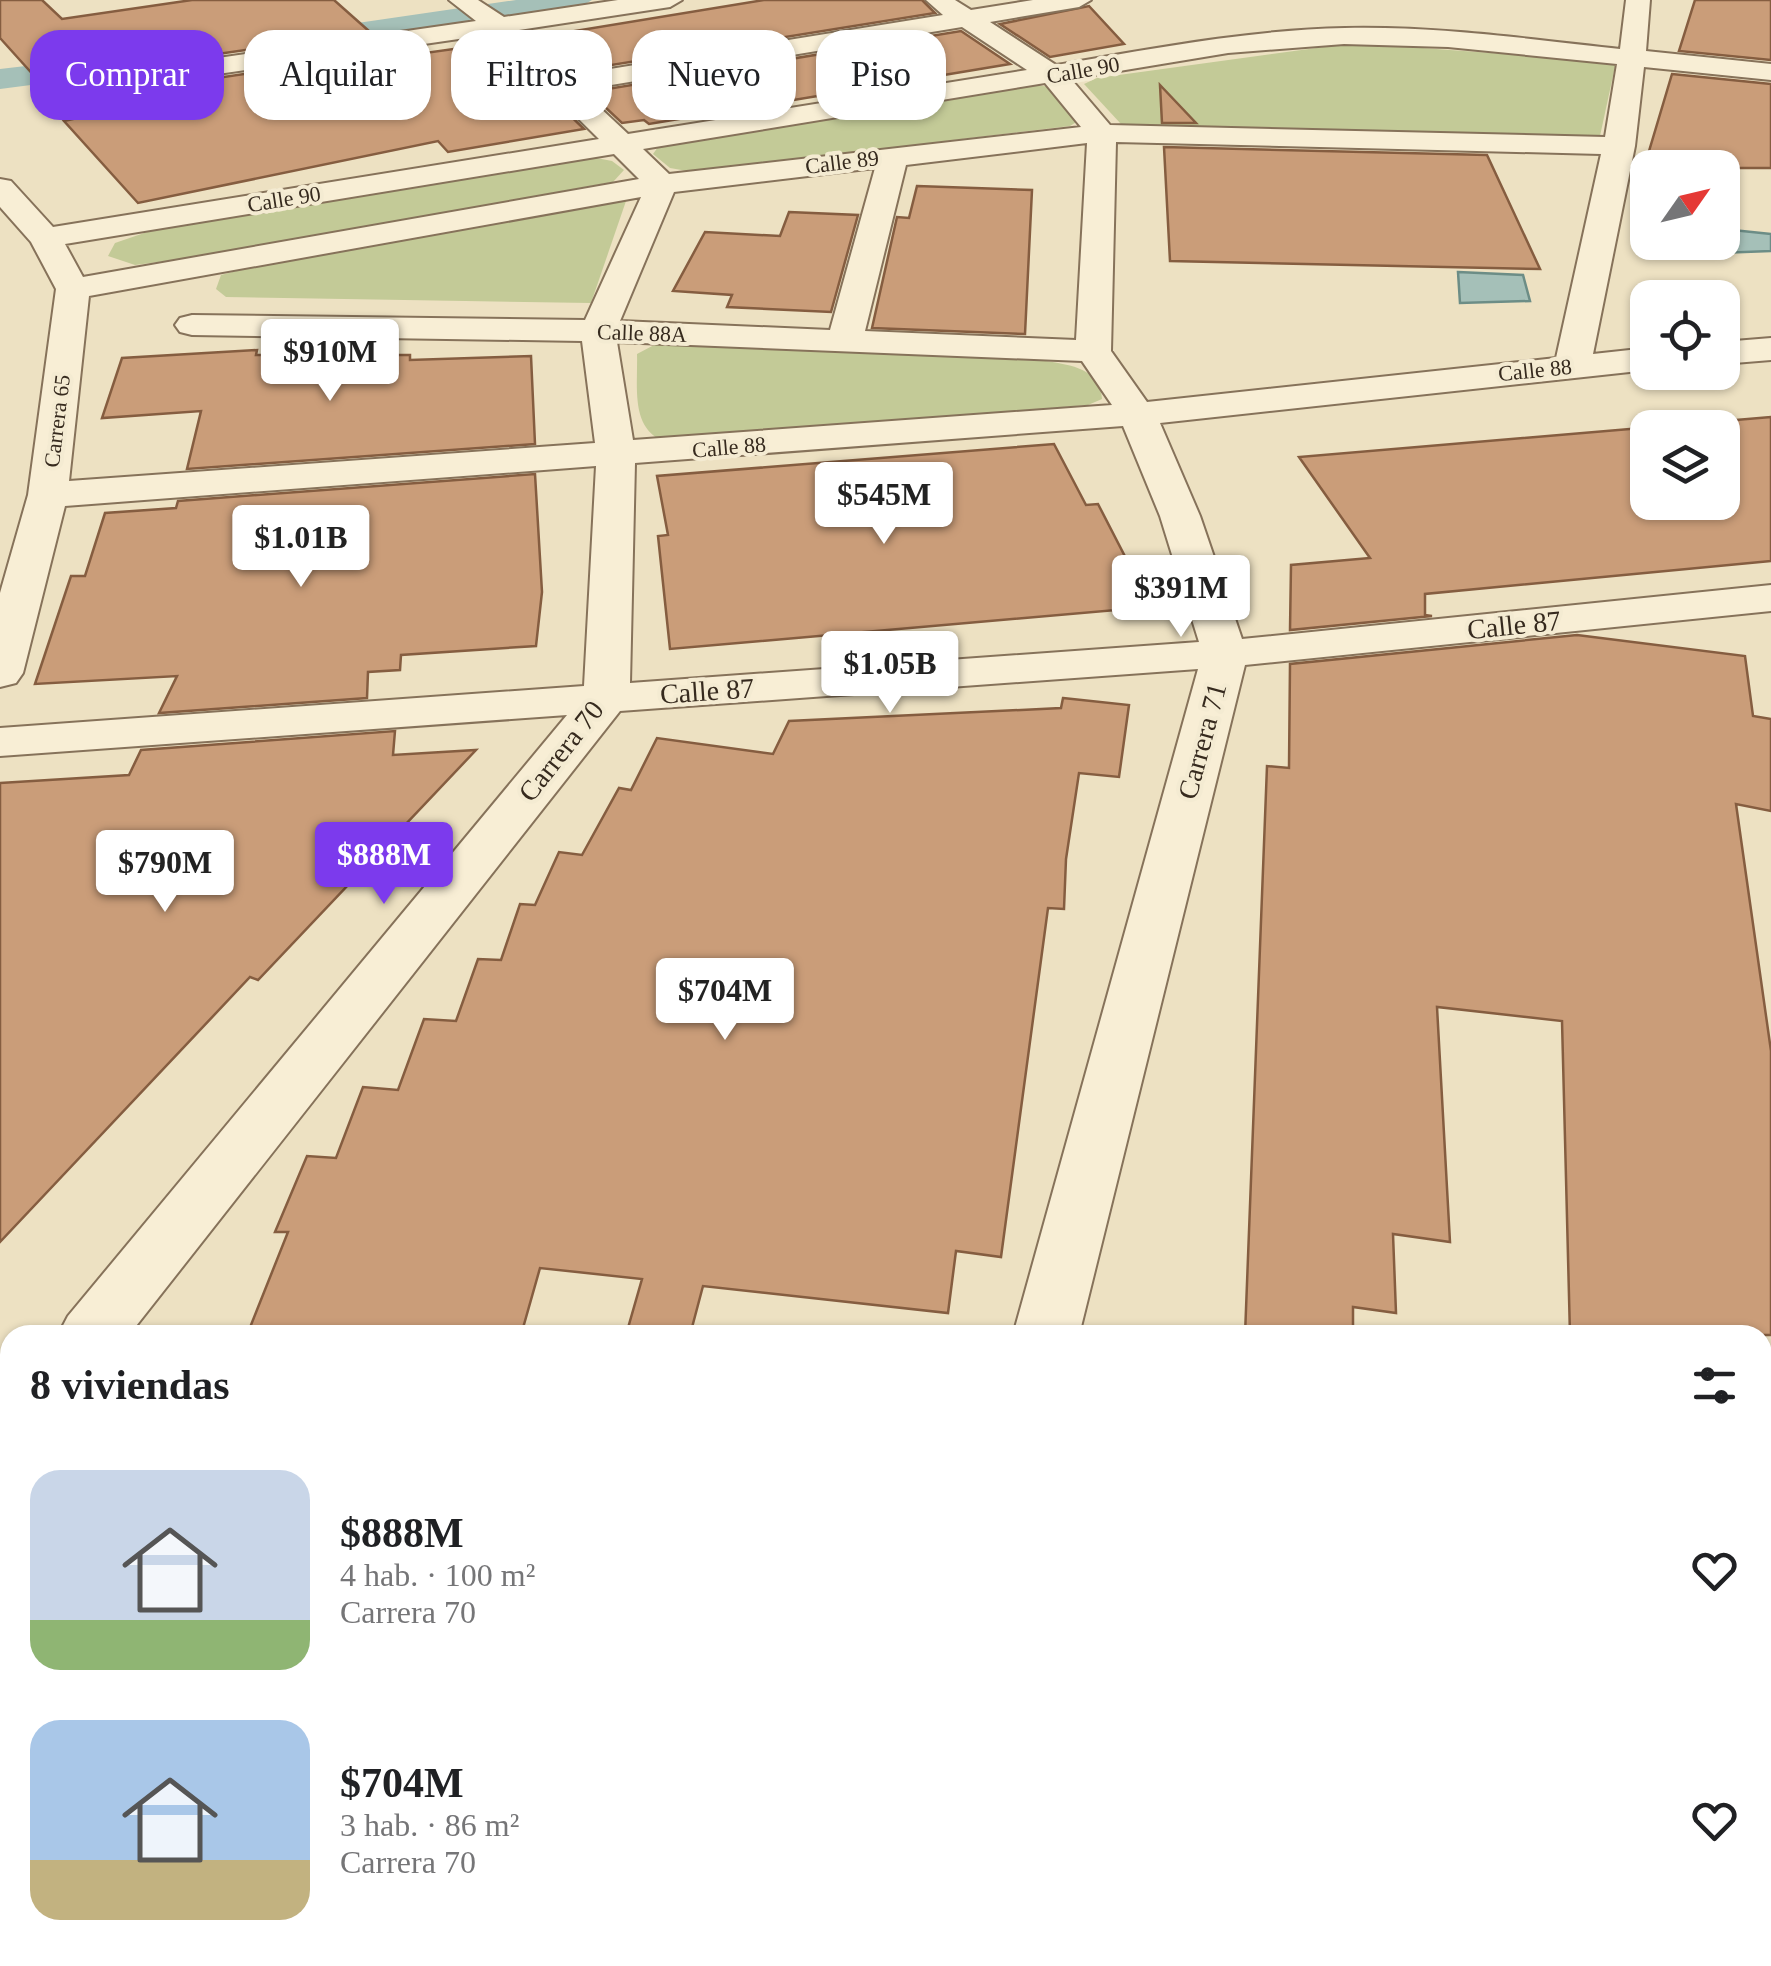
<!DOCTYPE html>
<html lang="es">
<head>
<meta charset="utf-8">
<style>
	:root { --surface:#fff; --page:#f6f6f6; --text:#202124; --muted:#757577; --accent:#7c3aed }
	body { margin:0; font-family:"Times New Roman",serif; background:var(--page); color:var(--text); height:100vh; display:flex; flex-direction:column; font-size:38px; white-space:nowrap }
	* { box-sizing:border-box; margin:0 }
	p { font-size:32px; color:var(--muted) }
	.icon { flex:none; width:55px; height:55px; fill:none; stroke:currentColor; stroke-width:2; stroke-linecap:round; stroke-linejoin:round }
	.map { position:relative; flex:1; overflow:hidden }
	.side { position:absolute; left:0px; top:1325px; width:1772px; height:642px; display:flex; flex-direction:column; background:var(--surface); border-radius:30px 30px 0 0; box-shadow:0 2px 8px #0004 }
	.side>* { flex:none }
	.hud { position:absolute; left:30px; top:30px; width:1000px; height:90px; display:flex; gap:20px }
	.needle { width:65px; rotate:56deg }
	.fabs { position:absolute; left:1630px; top:150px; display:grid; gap:20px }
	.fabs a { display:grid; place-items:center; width:110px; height:110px; border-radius:20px; background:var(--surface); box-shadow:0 2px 8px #0004; font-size:50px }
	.price { position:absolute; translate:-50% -85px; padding:0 22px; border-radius:10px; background:#fff; color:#222; font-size:32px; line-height:65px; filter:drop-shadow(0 2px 5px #0008) }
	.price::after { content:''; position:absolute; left:50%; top:60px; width:30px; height:22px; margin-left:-15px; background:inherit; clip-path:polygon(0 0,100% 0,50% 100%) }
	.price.active { background:var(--accent); color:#fff }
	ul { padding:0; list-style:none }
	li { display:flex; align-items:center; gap:30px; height:250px; padding:0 30px }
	li span { display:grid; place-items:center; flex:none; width:280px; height:200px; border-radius:30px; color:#555 }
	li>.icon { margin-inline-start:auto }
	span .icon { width:120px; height:120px; fill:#fffc; stroke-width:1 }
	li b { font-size:42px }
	h2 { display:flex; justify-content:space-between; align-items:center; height:120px; padding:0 30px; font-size:42px }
	.chip { padding:0 35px; border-radius:30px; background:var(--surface); box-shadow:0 2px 8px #0004; font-size:35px; line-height:90px }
	.chip.active { background:var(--accent); color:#fff }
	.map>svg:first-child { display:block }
</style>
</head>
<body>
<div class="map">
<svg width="1771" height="1966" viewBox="0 0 1771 1966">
	<rect width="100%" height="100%" fill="#ede1c2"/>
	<g fill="#c3ca97">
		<polygon points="1353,43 1616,62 1600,136 1131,128 1121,124 1084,84 1097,78"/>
		<polygon points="1033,85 1052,87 1078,121 1070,126 693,172 670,168 653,154 658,147"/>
		<polygon points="586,156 612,161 624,170 613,182 182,259 135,265 108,256 115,243 150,231"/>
		<polygon points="626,201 591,303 226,297 216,289 221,275 244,269"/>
		<path d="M656,344L1046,361C1071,365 1101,369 1102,399L1088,405L663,441C630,427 638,385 637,354Z"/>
	</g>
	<g fill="#a5c0b8" stroke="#6c8d86" stroke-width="2.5">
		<polygon points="1723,229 1771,234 1771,251 1719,253"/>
		<polygon points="1458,272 1523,275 1530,301 1460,303"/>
	</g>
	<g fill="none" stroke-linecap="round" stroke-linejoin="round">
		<g fill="#a5c0b8" fill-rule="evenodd">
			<polygon points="516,0 592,0 577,9 282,52 267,43 282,34"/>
			<polygon points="120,55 136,65 131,72 0,89 0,69"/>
		</g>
	</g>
	<g fill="#ca9d79" stroke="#855d40" stroke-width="2.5" fill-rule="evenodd">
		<polygon points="0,0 42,0 62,19 192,0 334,0 370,32 134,66 117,79 136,90 392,52 397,57 496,43 584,129 448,152 438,141 138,203 64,121 73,119 0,38"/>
		<polygon points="764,0 922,0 935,13 568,72 532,38"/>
		<polygon points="1695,0 1771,0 1771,60 1679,51"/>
		<polygon points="1089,6 1124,44 1050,57 1000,24"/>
		<polygon points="961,31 1010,64 649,124 644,120 622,123 589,92"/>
		<polygon points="1672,74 1771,84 1771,168 1644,168"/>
		<polygon points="1160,85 1196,123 1162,123"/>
		<polygon points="1164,147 1487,155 1540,269 1170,261"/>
		<polygon points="917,186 1032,190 1025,334 872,328 897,217 909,218"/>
		<polygon points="789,212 858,215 831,312 727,307 732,295 673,291 705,232 780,236"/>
		<polygon points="257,350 256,355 410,355 410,360 531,356 535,444 187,469 201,411 102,418 122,358"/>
		<path d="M1771,417V561L1425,594V615L1432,616L1290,630L1291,565L1370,558L1299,457ZM1648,428H1722V502H1648Z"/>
		<polygon points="1054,444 1086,505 1098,504 1151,607 670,649 658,536 668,535 657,476"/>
		<polygon points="535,474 542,592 536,646 401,655 400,670 368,672 367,698 159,713 177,676 35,684 71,576 85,576 105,513 176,508 178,501"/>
		<polygon points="1577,635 1745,656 1753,716 1771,719 1771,811 1736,804 1771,1051 1771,1335 1570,1335 1562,1021 1437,1007 1450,1242 1393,1234 1396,1313 1353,1307 1353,1335 1245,1335 1267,766 1289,768 1290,664"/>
		<polygon points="1063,698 1129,705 1119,777 1079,773 1066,859 1064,909 1048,908 1001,1257 956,1251 948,1313 703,1286 690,1335 626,1335 642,1279 540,1268 521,1335 247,1335 288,1232 275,1232 307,1156 336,1158 363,1087 398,1090 424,1019 456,1021 478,959 501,960 520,904 535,905 559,852 582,855 619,788 631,790 657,738 773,754 789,721 1061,708"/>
		<polygon points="395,731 393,755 476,750 258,980 250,977 0,1242 0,783 129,775 141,750"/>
	</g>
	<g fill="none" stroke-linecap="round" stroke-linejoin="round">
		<g stroke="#86725a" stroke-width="4">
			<g id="minor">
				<path d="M449,0H478L504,17L618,0H682L670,7L519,30L567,76L943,15L926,0H955L971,10L1033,0H1091L1079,7L990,22L1056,65C1151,49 1248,30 1345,28C1437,26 1529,39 1620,49L1626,0H1650L1646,51L1771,64V80L1644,67L1635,146L1593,354L1648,348V370L1160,423L1200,516L1242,639L1771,585V611L1245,665L1079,1335H1013L1198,669L620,711L129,1335H58L68,1316L567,715L0,756V728L584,686L596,466L65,506L23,673L16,683L0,687V593L28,495L56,289L31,242L0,207V179L11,181L53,227L599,139L493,34L135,86L121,78L135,70L476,21ZM962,27L1027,70L628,134L581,90ZM1344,44L1448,47L1617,64L1605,137L1110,125L1071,79L1228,53ZM1045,83L1081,127L669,174L643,149ZM1116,142L1601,154L1556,358L1147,402L1111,351ZM1087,143L1076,340L865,331L906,165ZM614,154L639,179L83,277L65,244ZM875,168L830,330L620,321L674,192ZM641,197L585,320L192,315L180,318L175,325L180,332L192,335L582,341L595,443L69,481L89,296ZM617,342L1082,361L1112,405L633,440ZM1123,426L1160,516L1199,642L630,683L635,463Z"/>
				<polygon points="1771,338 1771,360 1722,364 1722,342"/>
				<polygon points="10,1407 10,1474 0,1478 0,1410"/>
				<polygon points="0,1663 10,1665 10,1739 0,1737"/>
				<polygon points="1762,1869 1771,1870 1771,1954 1762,1953"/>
				<polygon points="841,1958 925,1958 924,1966 838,1966"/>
			</g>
		</g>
		<use href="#minor" fill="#f8eed5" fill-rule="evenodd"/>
	</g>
	<g text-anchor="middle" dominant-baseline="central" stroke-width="8" stroke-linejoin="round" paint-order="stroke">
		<g font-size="22" fill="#362a1e" stroke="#f4ebd2">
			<text transform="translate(1083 70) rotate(-10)">Calle 90</text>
			<text transform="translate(842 162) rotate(-7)">Calle 89</text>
			<text transform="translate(284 199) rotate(-9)">Calle 90</text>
			<text transform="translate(642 333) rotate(2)">Calle 88A</text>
			<text transform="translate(1535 370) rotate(-6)">Calle 88</text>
			<text transform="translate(57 421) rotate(-83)">Carrera 65</text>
			<text transform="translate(729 447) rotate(-5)">Calle 88</text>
		</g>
		<g font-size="28" fill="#362a1e" stroke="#f4ebd2">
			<text transform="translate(1514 625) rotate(-6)">Calle 87</text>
			<text transform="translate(707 691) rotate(-4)">Calle 87</text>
			<text transform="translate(1202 741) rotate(-75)">Carrera 71</text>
			<text transform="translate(561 751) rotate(-52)">Carrera 70</text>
		</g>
	</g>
</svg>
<div class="fabs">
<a><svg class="needle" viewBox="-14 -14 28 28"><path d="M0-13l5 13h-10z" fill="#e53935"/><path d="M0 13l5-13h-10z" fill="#757577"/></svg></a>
<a><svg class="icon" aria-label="locate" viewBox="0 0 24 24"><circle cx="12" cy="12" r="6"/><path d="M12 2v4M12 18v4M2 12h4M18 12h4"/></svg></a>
<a><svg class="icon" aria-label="layers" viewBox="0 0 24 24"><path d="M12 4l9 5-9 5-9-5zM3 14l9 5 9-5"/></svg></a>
</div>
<b class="price" style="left:330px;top:404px">$910M</b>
<b class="price" style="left:884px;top:547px">$545M</b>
<b class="price" style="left:301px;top:590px">$1.01B</b>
<b class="price" style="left:1181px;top:640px">$391M</b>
<b class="price" style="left:890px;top:716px">$1.05B</b>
<b class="price active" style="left:384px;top:907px">$888M</b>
<b class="price" style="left:165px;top:915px">$790M</b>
<b class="price" style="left:725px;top:1043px">$704M</b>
<div class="hud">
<a class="chip active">Comprar</a>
<a class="chip">Alquilar</a>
<a class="chip">Filtros</a>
<a class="chip">Nuevo</a>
<a class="chip">Piso</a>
</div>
<section class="side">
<h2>8 viviendas<svg class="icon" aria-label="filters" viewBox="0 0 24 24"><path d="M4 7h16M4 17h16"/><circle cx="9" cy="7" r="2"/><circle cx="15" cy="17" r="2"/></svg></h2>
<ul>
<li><span style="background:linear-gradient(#c9d6e8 75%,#8fb573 0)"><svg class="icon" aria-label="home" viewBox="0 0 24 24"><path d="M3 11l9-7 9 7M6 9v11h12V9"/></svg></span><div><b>$888M</b><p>4 hab. · 100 m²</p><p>Carrera 70</p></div><svg class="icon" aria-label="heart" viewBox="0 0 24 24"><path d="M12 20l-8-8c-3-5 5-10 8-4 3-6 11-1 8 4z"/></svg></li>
<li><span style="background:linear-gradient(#a9c7e8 70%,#c2b280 0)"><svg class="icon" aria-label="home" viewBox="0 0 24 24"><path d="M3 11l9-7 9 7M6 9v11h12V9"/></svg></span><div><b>$704M</b><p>3 hab. · 86 m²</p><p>Carrera 70</p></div><svg class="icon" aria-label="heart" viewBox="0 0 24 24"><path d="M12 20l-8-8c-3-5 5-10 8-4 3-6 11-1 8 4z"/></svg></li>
</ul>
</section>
</div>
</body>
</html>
